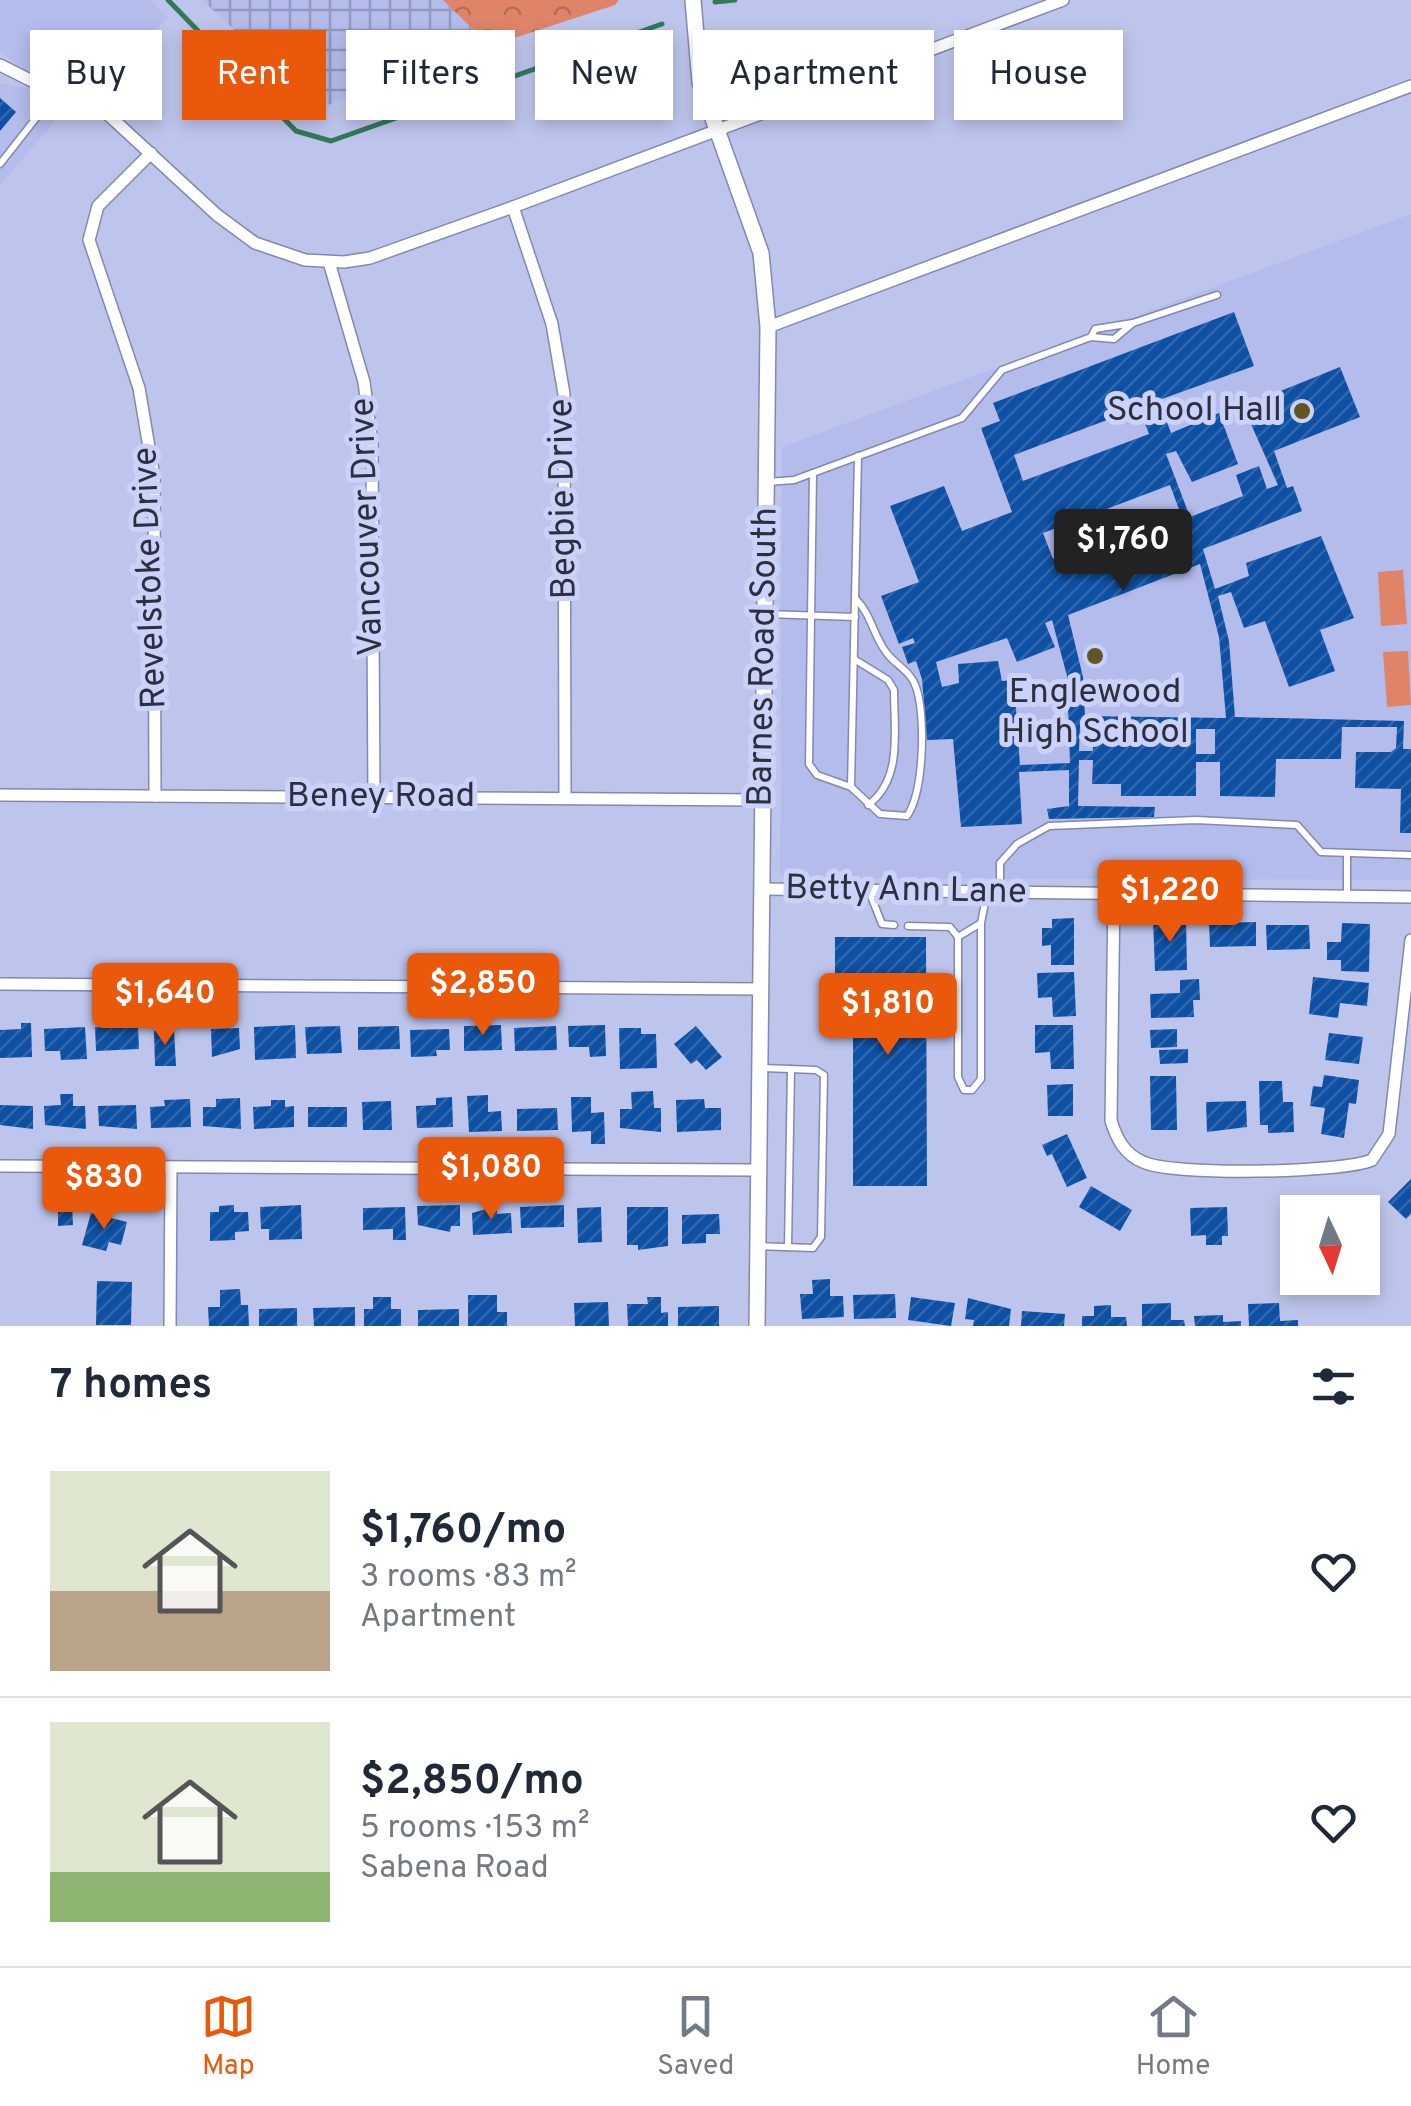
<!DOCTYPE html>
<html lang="en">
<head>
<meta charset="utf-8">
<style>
	:root { --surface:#fff; --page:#f6f6f7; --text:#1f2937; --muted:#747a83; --line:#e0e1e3; --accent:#ea580c }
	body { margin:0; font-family:Overpass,sans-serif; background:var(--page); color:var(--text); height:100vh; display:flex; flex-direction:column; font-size:38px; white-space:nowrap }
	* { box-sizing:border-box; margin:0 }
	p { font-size:32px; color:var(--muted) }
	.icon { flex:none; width:55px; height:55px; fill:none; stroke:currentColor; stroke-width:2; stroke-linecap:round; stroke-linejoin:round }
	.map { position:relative; height:1326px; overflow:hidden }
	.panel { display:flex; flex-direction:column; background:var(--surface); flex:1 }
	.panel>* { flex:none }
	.guide { position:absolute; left:30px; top:30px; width:1352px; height:90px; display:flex; gap:20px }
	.needle { width:65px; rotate:176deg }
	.fabs { position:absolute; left:1280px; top:1195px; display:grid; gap:20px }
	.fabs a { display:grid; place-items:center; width:100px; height:100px; border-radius:0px; background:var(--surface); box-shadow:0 5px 15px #0003; font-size:50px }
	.price { position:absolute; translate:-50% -85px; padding:0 22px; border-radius:10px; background:var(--accent); color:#fff; font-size:32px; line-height:65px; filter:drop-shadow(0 2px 5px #0008) }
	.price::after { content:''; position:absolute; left:50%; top:60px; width:30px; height:22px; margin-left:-15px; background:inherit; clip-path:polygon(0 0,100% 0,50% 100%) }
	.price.on { background:#222; color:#fff }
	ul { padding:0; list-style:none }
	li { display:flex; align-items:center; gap:30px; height:250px; padding:0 50px }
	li+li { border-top:2px solid var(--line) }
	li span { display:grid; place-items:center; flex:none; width:280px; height:200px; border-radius:0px; color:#555 }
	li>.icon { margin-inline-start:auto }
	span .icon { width:120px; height:120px; fill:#fffc; stroke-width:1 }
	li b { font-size:42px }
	h2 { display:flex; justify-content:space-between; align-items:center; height:120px; padding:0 50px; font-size:42px }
	.tag { padding:0 35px; border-radius:0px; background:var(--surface); box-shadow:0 5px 15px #0003; font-size:35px; line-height:90px }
	.tag.on { background:var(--accent); color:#fff }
	.menu { display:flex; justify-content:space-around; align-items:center; height:140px; border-top:2px solid var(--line); background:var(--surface); font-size:28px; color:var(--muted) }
	.menu a { display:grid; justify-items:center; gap:5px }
	.menu .on { color:var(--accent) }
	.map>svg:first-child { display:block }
</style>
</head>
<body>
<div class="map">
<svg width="1411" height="1326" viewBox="0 0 1411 1326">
	<defs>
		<pattern id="industrial-grid" width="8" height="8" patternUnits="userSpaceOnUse" patternTransform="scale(2.5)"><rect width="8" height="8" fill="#b4bceb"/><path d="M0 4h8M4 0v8" fill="none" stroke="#9399c0"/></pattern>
		<pattern id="forest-crowns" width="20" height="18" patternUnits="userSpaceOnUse" patternTransform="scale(2.5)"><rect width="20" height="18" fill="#df8469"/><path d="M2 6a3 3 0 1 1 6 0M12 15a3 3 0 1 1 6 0" fill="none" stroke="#b56c58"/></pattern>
		<pattern id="building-hatch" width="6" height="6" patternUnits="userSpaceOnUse" patternTransform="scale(2.5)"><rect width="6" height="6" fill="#0d50a4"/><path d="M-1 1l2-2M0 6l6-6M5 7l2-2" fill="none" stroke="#3167ab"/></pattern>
	</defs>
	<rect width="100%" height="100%" fill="#bec5ed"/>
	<g fill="#b4bceb">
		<polygon points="0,0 150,0 168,17 101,93 76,75 24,72 0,50"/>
		<polygon points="0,83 75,98 0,185"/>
		<polygon points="1411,214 1411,880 785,878 780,874 782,447"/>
	</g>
	<polygon fill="url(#industrial-grid)" points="202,0 443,0 490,46 320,108"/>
	<polygon fill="url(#forest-crowns)" points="443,0 619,0 615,5 490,46"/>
	<g fill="#df8469">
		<polygon points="1403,570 1407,624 1381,626 1378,572"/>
		<polygon points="1408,651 1411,705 1387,707 1383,652"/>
	</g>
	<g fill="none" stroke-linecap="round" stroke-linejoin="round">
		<g stroke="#327859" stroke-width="5">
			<polyline points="168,0 296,131 331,141 662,24"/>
			<polyline points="715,2 735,0"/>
		</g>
	</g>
	<g fill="url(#building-hatch)" fill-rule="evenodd">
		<polygon points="0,98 16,112 0,131"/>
		<path d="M1234,312L1254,366L1159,400L1171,433L1219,413L1238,464L1192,482L1176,451L1166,454L1190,517L1243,496L1236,475L1259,466L1267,489L1278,485L1243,406L1340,367L1360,417L1274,451L1287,488L1293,486L1302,511L1203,549L1215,589L1249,576L1246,563L1321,536L1354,618L1320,630L1335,671L1289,687L1265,621L1244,628L1231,592L1218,596L1229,641L1235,717L1404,721L1403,749H1411V833H1400L1401,789L1355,788L1356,752H1391L1396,748L1397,727H1342L1341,759H1276L1275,797L1220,796V762H1196V796H1121V784H1092L1093,760H1079L1078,806L1155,807L1154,817L1049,819L1047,809L1069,806V770L1019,772L1022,824L961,827L953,739L927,740L922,679L916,661L908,664L902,647L915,643L913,638L899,644L881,596L919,582L890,506L944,486L962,531L1012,512L981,428L1000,421L993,403ZM1139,408L1149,434L1023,481L1014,455ZM1170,485L1180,512L1053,559L1043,533ZM1200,564L1219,637L1226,718L1085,716L1083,677L1068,615ZM1052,620L1067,676L1070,763L1020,765L1014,680L1002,681L998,661L958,664L959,683L942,687L936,662L1007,638L1017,662L1055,647L1045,623ZM1080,727L1127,728V730L1093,729V751H1079ZM1196,729H1215V754H1196Z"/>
		<polygon points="1074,918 1074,965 1051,965 1051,945 1042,946 1042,928 1052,928 1052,919"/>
		<polygon points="1186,919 1187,970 1155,971 1153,920"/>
		<polygon points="1256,922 1256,946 1210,947 1209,923"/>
		<polygon points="1342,923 1370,924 1369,972 1341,971 1341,960 1327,960 1327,942 1341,942"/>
		<polygon points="1266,925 1309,925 1310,949 1267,950"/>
		<polygon points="835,937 926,937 927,1186 853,1186 853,974 835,974"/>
		<polygon points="1074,972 1076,1016 1053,1017 1052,997 1038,998 1037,973"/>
		<polygon points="1313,977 1369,983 1367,1006 1340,1003 1338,1018 1309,1014"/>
		<polygon points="1199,979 1200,1000 1193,1000 1194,1017 1151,1018 1150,994 1180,993 1180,980"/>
		<polygon points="21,1023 31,1023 32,1057 0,1058 0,1030 21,1029"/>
		<polygon points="295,1025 296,1058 255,1060 254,1027"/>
		<polygon points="501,1025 502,1050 464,1051 464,1026"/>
		<polygon points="605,1025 606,1056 590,1057 589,1047 569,1047 568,1026"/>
		<polygon points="1035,1025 1073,1025 1074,1069 1051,1069 1050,1052 1035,1053"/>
		<polygon points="138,1026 139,1049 96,1051 95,1027"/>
		<polygon points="340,1026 342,1053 307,1054 305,1027"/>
		<polygon points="399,1026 400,1049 358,1050 358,1027"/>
		<polygon points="556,1026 557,1050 515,1051 514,1028"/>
		<polygon points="696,1026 722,1057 706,1070 697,1060 691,1064 674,1044"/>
		<polygon points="85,1027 87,1059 61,1060 60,1051 45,1051 44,1029"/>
		<polygon points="239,1028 240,1049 212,1057 211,1029"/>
		<polygon points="619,1028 641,1028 641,1034 656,1034 657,1068 620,1069"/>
		<polygon points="449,1029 450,1050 436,1050 437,1056 411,1057 410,1030"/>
		<polygon points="1177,1029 1177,1047 1151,1048 1150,1030"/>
		<polygon points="174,1030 176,1066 155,1066 154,1031"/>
		<polygon points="1329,1033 1363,1037 1359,1064 1325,1060"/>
		<polygon points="1188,1049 1188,1063 1160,1064 1159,1050"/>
		<polygon points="1324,1075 1359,1080 1356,1104 1349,1103 1344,1138 1321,1134 1325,1108 1310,1106 1313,1086 1322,1087"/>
		<polygon points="1150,1076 1176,1076 1177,1130 1151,1130"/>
		<polygon points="1259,1081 1282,1081 1283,1102 1293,1102 1294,1132 1268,1133 1268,1125 1260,1125"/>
		<polygon points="1073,1084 1073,1116 1048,1116 1047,1085"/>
		<polygon points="653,1091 654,1108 661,1108 661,1132 620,1128 620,1109 632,1109 631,1092"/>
		<polygon points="60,1094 73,1094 73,1106 85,1106 86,1129 45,1125 44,1106 61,1105"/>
		<polygon points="488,1095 488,1112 501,1111 502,1131 469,1132 467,1096"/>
		<polygon points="452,1097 453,1127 417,1128 416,1106 436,1105 436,1098"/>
		<polygon points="571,1097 591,1097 591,1113 604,1112 605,1144 591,1144 591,1131 572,1132"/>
		<polygon points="240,1098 241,1129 203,1126 203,1107 216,1107 216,1099"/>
		<polygon points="190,1099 191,1127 151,1128 150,1107 165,1106 164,1100"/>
		<polygon points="704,1099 705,1108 721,1108 721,1130 677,1132 676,1100"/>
		<polygon points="271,1100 285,1100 285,1107 294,1106 294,1127 254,1129 253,1107 271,1106"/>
		<polygon points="391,1101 392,1130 363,1130 362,1102"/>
		<polygon points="1246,1101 1247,1127 1207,1132 1206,1102"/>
		<polygon points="0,1105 33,1106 33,1129 0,1125"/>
		<polygon points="136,1105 137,1129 99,1126 98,1106"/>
		<rect x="308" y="1107" width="39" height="20"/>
		<polygon points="557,1108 558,1130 517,1131 517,1109"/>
		<polygon points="1067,1134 1087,1178 1067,1187 1052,1154 1047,1156 1042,1145"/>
		<polygon points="1411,1179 1411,1214 1406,1219 1388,1202"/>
		<polygon points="1091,1186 1132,1210 1120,1231 1079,1207"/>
		<polygon points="72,1204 73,1225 58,1226 58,1205"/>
		<polygon points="234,1205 234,1212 248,1212 249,1231 235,1232 235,1240 210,1241 210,1212 219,1212 219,1206"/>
		<polygon points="301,1205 302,1239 269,1240 269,1229 261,1229 260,1207"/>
		<polygon points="460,1205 460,1226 451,1226 450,1232 418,1225 417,1206"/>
		<polygon points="564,1205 564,1227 521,1228 520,1207"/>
		<polygon points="497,1206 497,1214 511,1213 512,1233 473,1235 472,1213"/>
		<polygon points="405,1207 406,1240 393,1240 393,1229 363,1230 363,1208"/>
		<polygon points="601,1207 602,1242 578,1243 577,1208"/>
		<polygon points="627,1207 668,1207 668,1246 638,1250 638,1245 627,1245"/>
		<polygon points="1227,1207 1228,1236 1222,1236 1222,1245 1206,1245 1206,1235 1191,1236 1190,1208"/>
		<polygon points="1327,1207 1327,1212 1298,1212 1298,1251 1292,1251 1292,1238 1284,1238 1283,1208"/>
		<polygon points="1377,1207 1380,1233 1362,1235 1362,1212 1353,1210"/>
		<polygon points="91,1213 127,1222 121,1245 109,1242 106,1251 82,1245"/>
		<polygon points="719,1214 720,1234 706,1234 706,1243 682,1244 682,1215"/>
		<polygon points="830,1279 830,1296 843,1296 844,1317 802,1319 800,1294 813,1294 812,1280"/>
		<polygon points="97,1281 132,1282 131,1325 96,1325"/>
		<polygon points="240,1289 241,1305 248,1305 249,1326 209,1326 208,1307 220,1307 220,1290"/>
		<polygon points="895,1294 896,1318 854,1319 853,1295"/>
		<polygon points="468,1295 497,1295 497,1312 507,1312 507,1326 468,1326"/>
		<polygon points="373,1297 391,1297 391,1309 401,1309 401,1326 364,1326 364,1309 373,1309"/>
		<polygon points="647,1297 661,1297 661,1313 668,1312 668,1326 628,1326 627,1304 648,1304"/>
		<polygon points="911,1297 955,1303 951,1326 908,1320"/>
		<polygon points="968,1298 1011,1309 1009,1326 973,1326 974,1320 965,1319"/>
		<polygon points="608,1302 609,1326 575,1326 574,1303"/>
		<polygon points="1171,1303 1171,1320 1184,1320 1185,1326 1142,1326 1142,1304"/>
		<polygon points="1279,1303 1280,1321 1298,1320 1298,1326 1249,1326 1248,1304"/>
		<polygon points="1111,1305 1111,1317 1126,1317 1127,1326 1082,1326 1082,1316 1094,1316 1094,1306"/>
		<polygon points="719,1306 719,1326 678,1326 678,1307"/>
		<polygon points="355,1307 355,1326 314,1326 313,1308"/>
		<polygon points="297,1308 297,1326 259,1326 259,1309"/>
		<polygon points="459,1309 459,1326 418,1326 418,1310"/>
		<polygon points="1022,1311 1065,1314 1064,1326 1021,1326"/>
		<polygon points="1223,1315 1223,1322 1241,1321 1241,1326 1195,1326 1194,1316"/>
	</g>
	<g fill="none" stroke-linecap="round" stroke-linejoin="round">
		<g stroke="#8288ae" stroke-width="9">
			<g id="service">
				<polyline points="0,164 58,90"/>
				<polyline points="1133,323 1217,295"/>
				<polyline points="813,473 809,764 817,775 851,787 858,456"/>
				<polyline points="767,482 794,480 962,418 1002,370 1091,337 1095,329 1133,323 1114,339 1091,337"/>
				<polyline points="766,614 855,617"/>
				<path d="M854,659L888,680L894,690C894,731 903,779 868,805"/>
				<path d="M851,787L880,814L907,816C924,792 926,715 916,687C911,671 895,665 886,652C873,635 872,616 856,599"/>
				<polyline points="1000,890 1000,863 1017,844 1049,826 1196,820 1297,825 1321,852 1411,855"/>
				<polyline points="869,891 882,924 894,925"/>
				<polyline points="1347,895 1347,853"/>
				<polyline points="981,923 958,937 958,1077 964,1090 972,1090 981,1079 981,923 987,893"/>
				<polyline points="908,926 950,927 958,937"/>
				<polyline points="758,1246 813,1248 821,1237 824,1075 816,1070 763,1068"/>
				<polyline points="788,1247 791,1069"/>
			</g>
		</g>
		<g stroke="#8288ae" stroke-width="14">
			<g id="minor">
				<polyline points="0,65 34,82 90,98 217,215 255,243 305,260 344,262 370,258 513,207 1063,0"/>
				<polyline points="151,153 98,206 89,240 139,388 154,477 155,796"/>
				<polyline points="513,207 552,324 564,394 565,798"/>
				<polyline points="329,262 364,382 372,445 374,798"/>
				<polyline points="768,327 1411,86"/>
				<polyline points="0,795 763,800"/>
				<polyline points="761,889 1411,897"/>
				<path d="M1114,892L1111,1121C1117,1139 1124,1154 1143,1162C1171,1176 1343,1173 1372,1160L1389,1134L1411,940"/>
				<polyline points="0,984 760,989"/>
				<polyline points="0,1166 758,1170"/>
				<polyline points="170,1326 171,1167"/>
			</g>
		</g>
		<g stroke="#8288ae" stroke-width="18">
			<polyline id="tertiary" points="693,0 700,82 761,253 768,327 757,1326"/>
		</g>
		<use href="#service" stroke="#fff" stroke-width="6"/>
		<use href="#minor" stroke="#fff" stroke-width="11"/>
		<use href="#tertiary" stroke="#fff" stroke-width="15"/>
	</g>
	<g fill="#615623" stroke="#cbd2fa" stroke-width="4">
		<circle cx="1302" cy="411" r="10"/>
		<circle cx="1095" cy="656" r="10"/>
	</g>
	<g text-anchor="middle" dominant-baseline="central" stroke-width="10" stroke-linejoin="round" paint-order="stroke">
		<g font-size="35" fill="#2c2f3e" stroke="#cbd2fa" text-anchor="end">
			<text x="1282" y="411">School Hall</text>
			<text x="1095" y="693" text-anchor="middle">Englewood<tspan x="1095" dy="40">High School</tspan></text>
		</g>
		<g font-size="35" fill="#2c2f3e" stroke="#cbd2fa">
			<text transform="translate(564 499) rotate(-91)">Begbie Drive</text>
			<text transform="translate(368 527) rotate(-92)">Vancouver Drive</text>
			<text transform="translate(151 578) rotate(-92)">Revelstoke Drive</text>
			<text transform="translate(764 657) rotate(-89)">Barnes Road South</text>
			<text x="381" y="797">Beney Road</text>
			<text transform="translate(906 891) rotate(1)">Betty Ann Lane</text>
		</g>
	</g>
</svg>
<div class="fabs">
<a><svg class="needle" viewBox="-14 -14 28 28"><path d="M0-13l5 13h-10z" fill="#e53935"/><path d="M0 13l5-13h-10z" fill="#747a83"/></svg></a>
</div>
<b class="price on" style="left:1123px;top:594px">$1,760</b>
<b class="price" style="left:1170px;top:945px">$1,220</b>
<b class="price" style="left:483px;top:1038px">$2,850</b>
<b class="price" style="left:165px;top:1048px">$1,640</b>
<b class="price" style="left:888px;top:1058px">$1,810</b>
<b class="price" style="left:491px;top:1222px">$1,080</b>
<b class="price" style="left:104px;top:1232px">$830</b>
<div class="guide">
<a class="tag">Buy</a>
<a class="tag on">Rent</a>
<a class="tag">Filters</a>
<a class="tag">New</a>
<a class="tag">Apartment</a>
<a class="tag">House</a>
</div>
</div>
<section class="panel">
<h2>7 homes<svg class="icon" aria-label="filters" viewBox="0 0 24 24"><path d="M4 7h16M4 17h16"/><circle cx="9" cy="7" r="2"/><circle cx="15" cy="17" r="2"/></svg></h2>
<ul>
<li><span style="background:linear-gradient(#dfe7d0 60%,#b9a48a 0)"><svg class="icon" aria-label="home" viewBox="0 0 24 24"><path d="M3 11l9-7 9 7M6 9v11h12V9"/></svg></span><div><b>$1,760/mo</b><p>3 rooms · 83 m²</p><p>Apartment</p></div><svg class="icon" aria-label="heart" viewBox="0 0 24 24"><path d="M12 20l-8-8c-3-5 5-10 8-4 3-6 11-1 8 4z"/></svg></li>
<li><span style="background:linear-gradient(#dfe7d0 75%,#8fb573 0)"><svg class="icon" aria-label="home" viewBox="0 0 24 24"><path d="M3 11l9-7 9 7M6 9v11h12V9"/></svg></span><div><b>$2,850/mo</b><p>5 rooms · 153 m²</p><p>Sabena Road</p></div><svg class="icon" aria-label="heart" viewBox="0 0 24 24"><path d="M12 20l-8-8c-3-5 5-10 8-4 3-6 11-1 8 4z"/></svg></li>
</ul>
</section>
<nav class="menu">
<a class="on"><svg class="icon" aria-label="map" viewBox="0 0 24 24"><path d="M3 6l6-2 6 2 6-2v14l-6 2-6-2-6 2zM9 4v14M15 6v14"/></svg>Map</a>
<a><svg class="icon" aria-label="saved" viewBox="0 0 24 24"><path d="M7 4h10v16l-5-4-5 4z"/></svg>Saved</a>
<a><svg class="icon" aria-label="home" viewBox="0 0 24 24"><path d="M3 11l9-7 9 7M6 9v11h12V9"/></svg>Home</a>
</nav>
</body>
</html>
